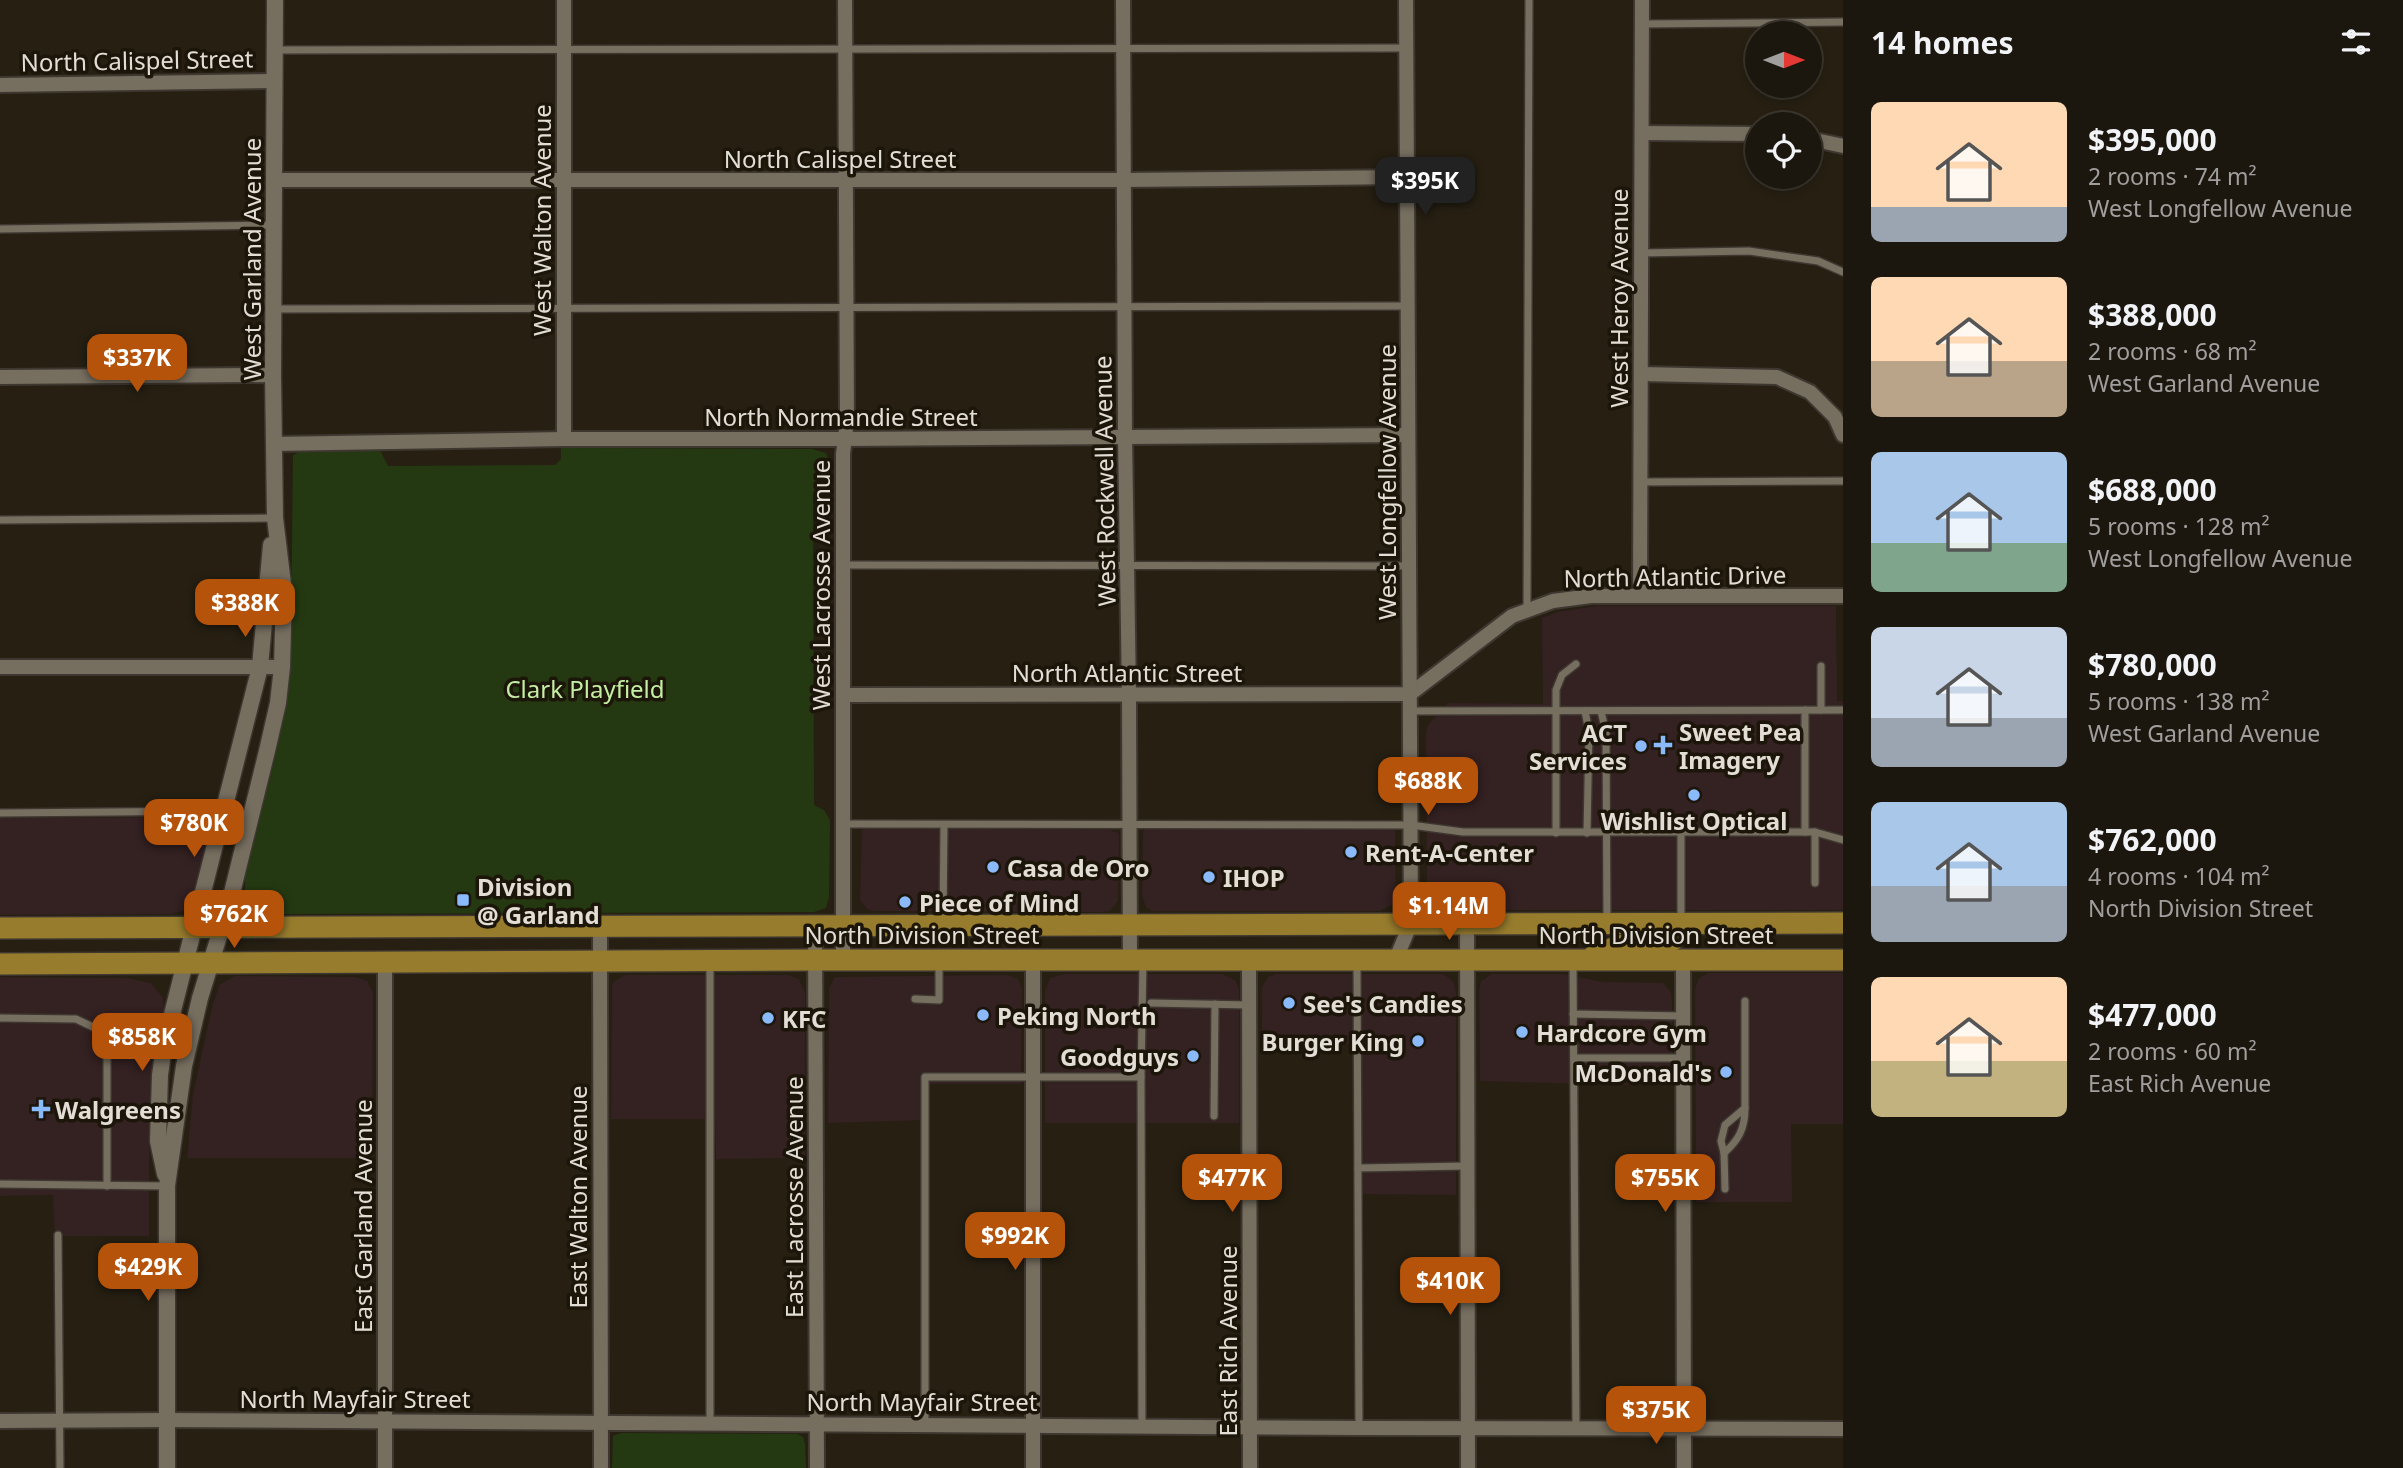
<!DOCTYPE html>
<html lang="en">
<head>
<meta charset="utf-8">
<style>
	:root { --surface:#1c170e; --page:#252017; --text:#f1f3f6; --muted:#a09f9e; --line:#3a362e; --accent:#b45309 }
	body { margin:0; font-family:"Noto Sans",sans-serif; background:var(--page); color:var(--text); height:100vh; display:flex; flex-direction:column; font-size:26px; white-space:nowrap }
	* { box-sizing:border-box; margin:0 }
	p { font-size:23px; color:var(--muted) }
	.icon { flex:none; width:38px; height:38px; fill:none; stroke:currentColor; stroke-width:2; stroke-linecap:round; stroke-linejoin:round }
	.map { position:relative; flex:1; overflow:hidden }
	.drawer { display:flex; flex-direction:column; background:var(--surface); width:560px }
	.drawer>* { flex:none }
	.needle { width:46px; rotate:90deg }
	.controls { position:absolute; left:1745px; top:21px; display:grid; gap:14px }
	.controls a { display:grid; place-items:center; width:77px; height:77px; border-radius:50%; background:var(--surface); box-shadow:0 4px 10px #0003,0 0 0 2px var(--line); font-size:35px }
	.price { position:absolute; translate:-50% -60px; padding:0 16px; border-radius:14px; background:var(--accent); color:#fff; font-size:23px; line-height:46px; filter:drop-shadow(0 2px 4px #0008) }
	.price::after { content:''; position:absolute; left:50%; top:42px; width:21px; height:16px; margin-left:-10px; background:inherit; clip-path:polygon(0 0,100% 0,50% 100%) }
	.price.current { background:#222; color:#fff }
	ul { padding:0; list-style:none }
	li { display:flex; align-items:center; gap:21px; height:175px; padding:0 28px }
	li span { display:grid; place-items:center; flex:none; width:196px; height:140px; border-radius:10px; color:#555 }
	li>.icon { margin-inline-start:auto }
	span .icon { width:84px; height:84px; fill:#fffc; stroke-width:1 }
	li b { font-size:30px }
	h2 { display:flex; justify-content:space-between; align-items:center; height:84px; padding:0 28px; font-size:30px }
	main { display:flex; flex:1; min-height:0 }
	.map>svg:first-child { display:block }
</style>
</head>
<body>
<main>
<div class="map">
<svg width="1843" height="1468" viewBox="0 0 1843 1468">
	<rect width="100%" height="100%" fill="#261f12"/>
	<g fill="#342122">
		<polygon points="1596,606 1836,606 1837,701 1843,701 1843,910 1439,910 1432,906 1427,900 1426,732 1428,725 1448,703 1543,704 1542,618 1557,612"/>
		<polygon points="203,817 211,818 213,822 193,900 185,910 172,914 0,915 0,818"/>
		<polygon points="862,828 1110,830 1118,833 1119,836 1118,901 1110,911 1102,912 872,911 867,909 860,900"/>
		<polygon points="1145,829 1395,829 1396,898 1394,904 1380,911 1152,911 1146,907 1142,896 1143,833"/>
		<polygon points="1708,973 1843,973 1843,1124 1791,1124 1792,1202 1696,1202 1695,990 1698,979"/>
		<polygon points="1064,974 1222,974 1235,980 1239,989 1239,1123 1045,1123 1045,991 1050,978"/>
		<polygon points="1276,974 1443,974 1453,981 1456,992 1456,1195 1353,1194 1354,1044 1262,1046 1262,987 1268,977"/>
		<polygon points="1492,974 1562,974 1604,982 1663,983 1671,992 1672,1002 1672,1086 1480,1081 1479,991 1481,981"/>
		<polygon points="626,975 788,975 799,979 805,993 805,1158 716,1159 715,1119 611,1119 612,986 614,981"/>
		<polygon points="1008,975 1018,979 1022,988 1021,1084 929,1084 928,1120 828,1123 829,988 835,977"/>
		<polygon points="236,976 355,977 367,981 373,992 372,1158 187,1158 193,1094 213,1003 220,984"/>
		<polygon points="0,977 127,978 151,983 163,998 164,1009 153,1067 149,1110 149,1236 55,1236 53,1195 0,1196"/>
	</g>
	<g fill="#243911">
		<path d="M561,448L812,449L826,453L829,462C822,477 816,480 813,497L814,805L824,810L830,820L829,897L826,908L814,912L286,914L256,909L245,892V877L277,750L286,703L291,635L293,455L304,450H380L388,466L555,465L561,459Z"/>
		<polygon points="621,1433 797,1434 803,1437 805,1444 806,1468 612,1468 613,1436"/>
	</g>
	<g fill="none" stroke-linecap="round" stroke-linejoin="round">
		<g stroke="#3d3730" stroke-width="10">
			<g id="service">
				<polyline points="1642,24 1843,22"/>
				<polyline points="276,50 1407,48"/>
				<polyline points="0,229 272,225"/>
				<polyline points="1641,253 1749,251 1818,261 1843,272"/>
				<polyline points="274,309 1408,306"/>
				<polyline points="1641,482 1843,481"/>
				<polyline points="0,520 274,518"/>
				<polyline points="843,565 1408,566"/>
				<polyline points="1527,610 1529,0"/>
				<polyline points="1805,710 1805,832"/>
				<polyline points="1821,710 1821,666"/>
				<polyline points="1410,711 1843,710"/>
				<polyline points="1585,711 1589,732 1587,833"/>
				<polyline points="1601,711 1606,733 1607,923"/>
				<polyline points="0,813 223,811"/>
				<polyline points="843,824 1411,825 1463,832 1815,832 1843,840"/>
				<polyline points="1815,832 1815,883"/>
				<polyline points="1556,833 1556,690 1562,675 1576,664"/>
				<polyline points="1681,834 1681,920"/>
				<polyline points="943,924 944,825"/>
				<polyline points="710,961 710,1422"/>
				<polyline points="1357,961 1359,1428"/>
				<polyline points="1573,961 1576,1428"/>
				<polyline points="915,999 939,1000 939,961"/>
				<polyline points="1151,1003 1249,1005"/>
				<polyline points="1573,1014 1683,1016"/>
				<polyline points="0,1018 76,1019 95,1028 107,1044 107,1186"/>
				<polyline points="1574,1058 1683,1058"/>
				<polyline points="1214,1116 1215,1004"/>
				<path d="M1724,1153C1739,1140 1745,1128 1745,1108"/>
				<polyline points="1358,1168 1467,1166"/>
				<polyline points="0,1184 167,1186"/>
				<polyline points="1725,1189 1724,1153 1721,1141 1725,1125 1745,1108 1745,1001"/>
				<polyline points="58,1235 60,1468"/>
				<polyline points="925,1423 925,1077 1141,1077"/>
				<polyline points="1142,1426 1141,1077 1143,961"/>
			</g>
		</g>
		<g stroke="#3d3730" stroke-width="18">
			<g id="minor">
				<polyline points="1123,0 1125,436 1129,695 1130,961"/>
				<polyline points="0,85 274,81"/>
				<polyline points="1642,133 1757,134"/>
				<polyline points="1810,139 1843,146"/>
				<polyline points="274,180 1124,180 1407,177"/>
				<polyline points="1641,374 1777,377 1810,392 1835,417 1843,435"/>
				<polyline points="0,377 273,375"/>
				<polyline points="564,439 564,0"/>
				<polyline points="274,444 564,439 844,439 1408,435"/>
				<polyline points="1640,596 1642,0"/>
				<polyline points="0,667 282,667"/>
				<polyline points="843,695 1410,694 1512,616 1553,601 1591,596 1843,596"/>
				<polyline points="1467,923 1468,1468"/>
				<polyline points="600,925 601,1468"/>
				<polyline points="815,925 817,1468"/>
				<polyline points="843,960 843,454 847,421 845,0"/>
				<polyline points="1683,960 1684,1468"/>
				<polyline points="1249,961 1250,1468"/>
				<polyline points="1395,961 1411,923 1406,0"/>
				<polyline points="385,963 385,1468"/>
				<polyline points="0,1421 167,1420 1359,1428 1843,1429"/>
				<polyline points="1033,1468 1033,961"/>
			</g>
		</g>
		<g stroke="#3d3730" stroke-width="19">
			<g id="tertiary">
				<polyline points="165,1174 158,1141 160,1075 164,1046 260,667 271,545"/>
				<polyline points="167,1468 167,1186 184,1066 200,998 231,897 267,751 278,703 282,667 284,592 275,518 273,375 275,0"/>
			</g>
		</g>
		<g stroke="#3d3730" stroke-width="24">
			<g id="primary">
				<polyline points="0,928 1843,923"/>
				<polyline points="1595,954 1636,941 1673,940 1681,931 1681,924"/>
				<polyline points="0,964 815,960 1843,960"/>
			</g>
		</g>
		<use href="#service" stroke="#766e5f" stroke-width="7"/>
		<use href="#minor" stroke="#766e5f" stroke-width="14"/>
		<use href="#tertiary" stroke="#766e5f" stroke-width="16"/>
		<use href="#primary" stroke="#977c2d" stroke-width="21"/>
	</g>
	<g fill="#8bbafc" stroke="#1c1509" stroke-width="2.5">
		<path d="M1659.5 734.5h7v7h7v7h-7v7h-7v-7h-7v-7h7z"/>
		<circle cx="1641" cy="746" r="7"/>
		<circle cx="1694" cy="795" r="7"/>
		<circle cx="1351" cy="852" r="7"/>
		<circle cx="993" cy="867" r="7"/>
		<circle cx="1209" cy="877" r="7"/>
		<rect x="456" y="893" width="14" height="14" rx="3.5"/>
		<circle cx="905" cy="902" r="7"/>
		<circle cx="1289" cy="1003" r="7"/>
		<circle cx="983" cy="1015" r="7"/>
		<circle cx="768" cy="1018" r="7"/>
		<circle cx="1522" cy="1032" r="7"/>
		<circle cx="1418" cy="1041" r="7"/>
		<circle cx="1193" cy="1056" r="7"/>
		<circle cx="1726" cy="1072" r="7"/>
		<path d="M37.5 1098.5h7v7h7v7h-7v7h-7v-7h-7v-7h7z"/>
	</g>
	<g text-anchor="middle" dominant-baseline="central" stroke-width="7" stroke-linejoin="round" paint-order="stroke">
		<g font-size="24" fill="#e2ddd5" stroke="#1c1509">
			<text transform="translate(137 60) rotate(-1)">North Calispel Street</text>
			<text x="840" y="158">North Calispel Street</text>
			<text transform="translate(541 220) rotate(-90)">West Walton Avenue</text>
			<text transform="translate(251 259) rotate(-90)">West Garland Avenue</text>
			<text transform="translate(1618 298) rotate(-90)">West Heroy Avenue</text>
			<text x="841" y="416">North Normandie Street</text>
			<text transform="translate(1104 481) rotate(-91)">West Rockwell Avenue</text>
			<text transform="translate(1386 482) rotate(-90)">West Longfellow Avenue</text>
			<text transform="translate(1675 576) rotate(-1)">North Atlantic Drive</text>
			<text transform="translate(820 585) rotate(-90)">West Lacrosse Avenue</text>
			<text x="1127" y="672">North Atlantic Street</text>
			<text x="922" y="934">North Division Street</text>
			<text x="1656" y="934">North Division Street</text>
			<text transform="translate(577 1197) rotate(-90)">East Walton Avenue</text>
			<text transform="translate(793 1197) rotate(-90)">East Lacrosse Avenue</text>
			<text transform="translate(362 1216) rotate(-90)">East Garland Avenue</text>
			<text transform="translate(1227 1341) rotate(-90)">East Rich Avenue</text>
			<text x="355" y="1398">North Mayfair Street</text>
			<text x="922" y="1401">North Mayfair Street</text>
		</g>
		<g font-size="24" fill="#c4efa3" stroke="#1c1509">
			<text x="585" y="688">Clark Playfield</text>
		</g>
		<g font-size="24" font-weight="bold" fill="#e2ddd5" stroke="#1c1509" text-anchor="start">
			<text x="1679" y="731">Sweet Pea<tspan x="1679" dy="28">Imagery</tspan></text>
			<text x="1627" y="732" text-anchor="end">ACT<tspan x="1627" dy="28">Services</tspan></text>
			<text x="1694" y="820" text-anchor="middle">Wishlist Optical</text>
			<text x="1365" y="852">Rent-A-Center</text>
			<text x="1007" y="867">Casa de Oro</text>
			<text x="1223" y="877">IHOP</text>
			<text x="477" y="886">Division<tspan x="477" dy="28">@ Garland</tspan></text>
			<text x="919" y="902">Piece of Mind</text>
			<text x="1303" y="1003">See's Candies</text>
			<text x="997" y="1015">Peking North</text>
			<text x="782" y="1018">KFC</text>
			<text x="1536" y="1032">Hardcore Gym</text>
			<text x="1404" y="1041" text-anchor="end">Burger King</text>
			<text x="1179" y="1056" text-anchor="end">Goodguys</text>
			<text x="1712" y="1072" text-anchor="end">McDonald's</text>
			<text x="55" y="1109">Walgreens</text>
		</g>
	</g>
</svg>
<div class="controls">
<a><svg class="needle" viewBox="-14 -14 28 28"><path d="M0-13l5 13h-10z" fill="#e53935"/><path d="M0 13l5-13h-10z" fill="#a09f9e"/></svg></a>
<a><svg class="icon" aria-label="locate" viewBox="0 0 24 24"><circle cx="12" cy="12" r="6"/><path d="M12 2v4M12 18v4M2 12h4M18 12h4"/></svg></a>
</div>
<b class="price current" style="left:1425px;top:217px">$395K</b>
<b class="price" style="left:137px;top:394px">$337K</b>
<b class="price" style="left:245px;top:639px">$388K</b>
<b class="price" style="left:1428px;top:817px">$688K</b>
<b class="price" style="left:194px;top:859px">$780K</b>
<b class="price" style="left:1449px;top:942px">$1.14M</b>
<b class="price" style="left:234px;top:950px">$762K</b>
<b class="price" style="left:142px;top:1073px">$858K</b>
<b class="price" style="left:1232px;top:1214px">$477K</b>
<b class="price" style="left:1665px;top:1214px">$755K</b>
<b class="price" style="left:1015px;top:1272px">$992K</b>
<b class="price" style="left:148px;top:1303px">$429K</b>
<b class="price" style="left:1450px;top:1317px">$410K</b>
<b class="price" style="left:1656px;top:1446px">$375K</b>
</div>
<section class="drawer">
<h2>14 homes<svg class="icon" aria-label="filters" viewBox="0 0 24 24"><path d="M4 7h16M4 17h16"/><circle cx="9" cy="7" r="2"/><circle cx="15" cy="17" r="2"/></svg></h2>
<ul>
<li><span style="background:linear-gradient(#ffd9b3 75%,#9aa5b1 0)"><svg class="icon" aria-label="home" viewBox="0 0 24 24"><path d="M3 11l9-7 9 7M6 9v11h12V9"/></svg></span><div><b>$395,000</b><p>2 rooms · 74 m²</p><p>West Longfellow Avenue</p></div></li>
<li><span style="background:linear-gradient(#ffd9b3 60%,#b9a48a 0)"><svg class="icon" aria-label="home" viewBox="0 0 24 24"><path d="M3 11l9-7 9 7M6 9v11h12V9"/></svg></span><div><b>$388,000</b><p>2 rooms · 68 m²</p><p>West Garland Avenue</p></div></li>
<li><span style="background:linear-gradient(#a9c7e8 65%,#7fa58c 0)"><svg class="icon" aria-label="home" viewBox="0 0 24 24"><path d="M3 11l9-7 9 7M6 9v11h12V9"/></svg></span><div><b>$688,000</b><p>5 rooms · 128 m²</p><p>West Longfellow Avenue</p></div></li>
<li><span style="background:linear-gradient(#c9d6e8 65%,#9aa5b1 0)"><svg class="icon" aria-label="home" viewBox="0 0 24 24"><path d="M3 11l9-7 9 7M6 9v11h12V9"/></svg></span><div><b>$780,000</b><p>5 rooms · 138 m²</p><p>West Garland Avenue</p></div></li>
<li><span style="background:linear-gradient(#a9c7e8 60%,#9aa5b1 0)"><svg class="icon" aria-label="home" viewBox="0 0 24 24"><path d="M3 11l9-7 9 7M6 9v11h12V9"/></svg></span><div><b>$762,000</b><p>4 rooms · 104 m²</p><p>North Division Street</p></div></li>
<li><span style="background:linear-gradient(#ffd9b3 60%,#c2b280 0)"><svg class="icon" aria-label="home" viewBox="0 0 24 24"><path d="M3 11l9-7 9 7M6 9v11h12V9"/></svg></span><div><b>$477,000</b><p>2 rooms · 60 m²</p><p>East Rich Avenue</p></div></li>
</ul>
</section>
</main>
</body>
</html>
